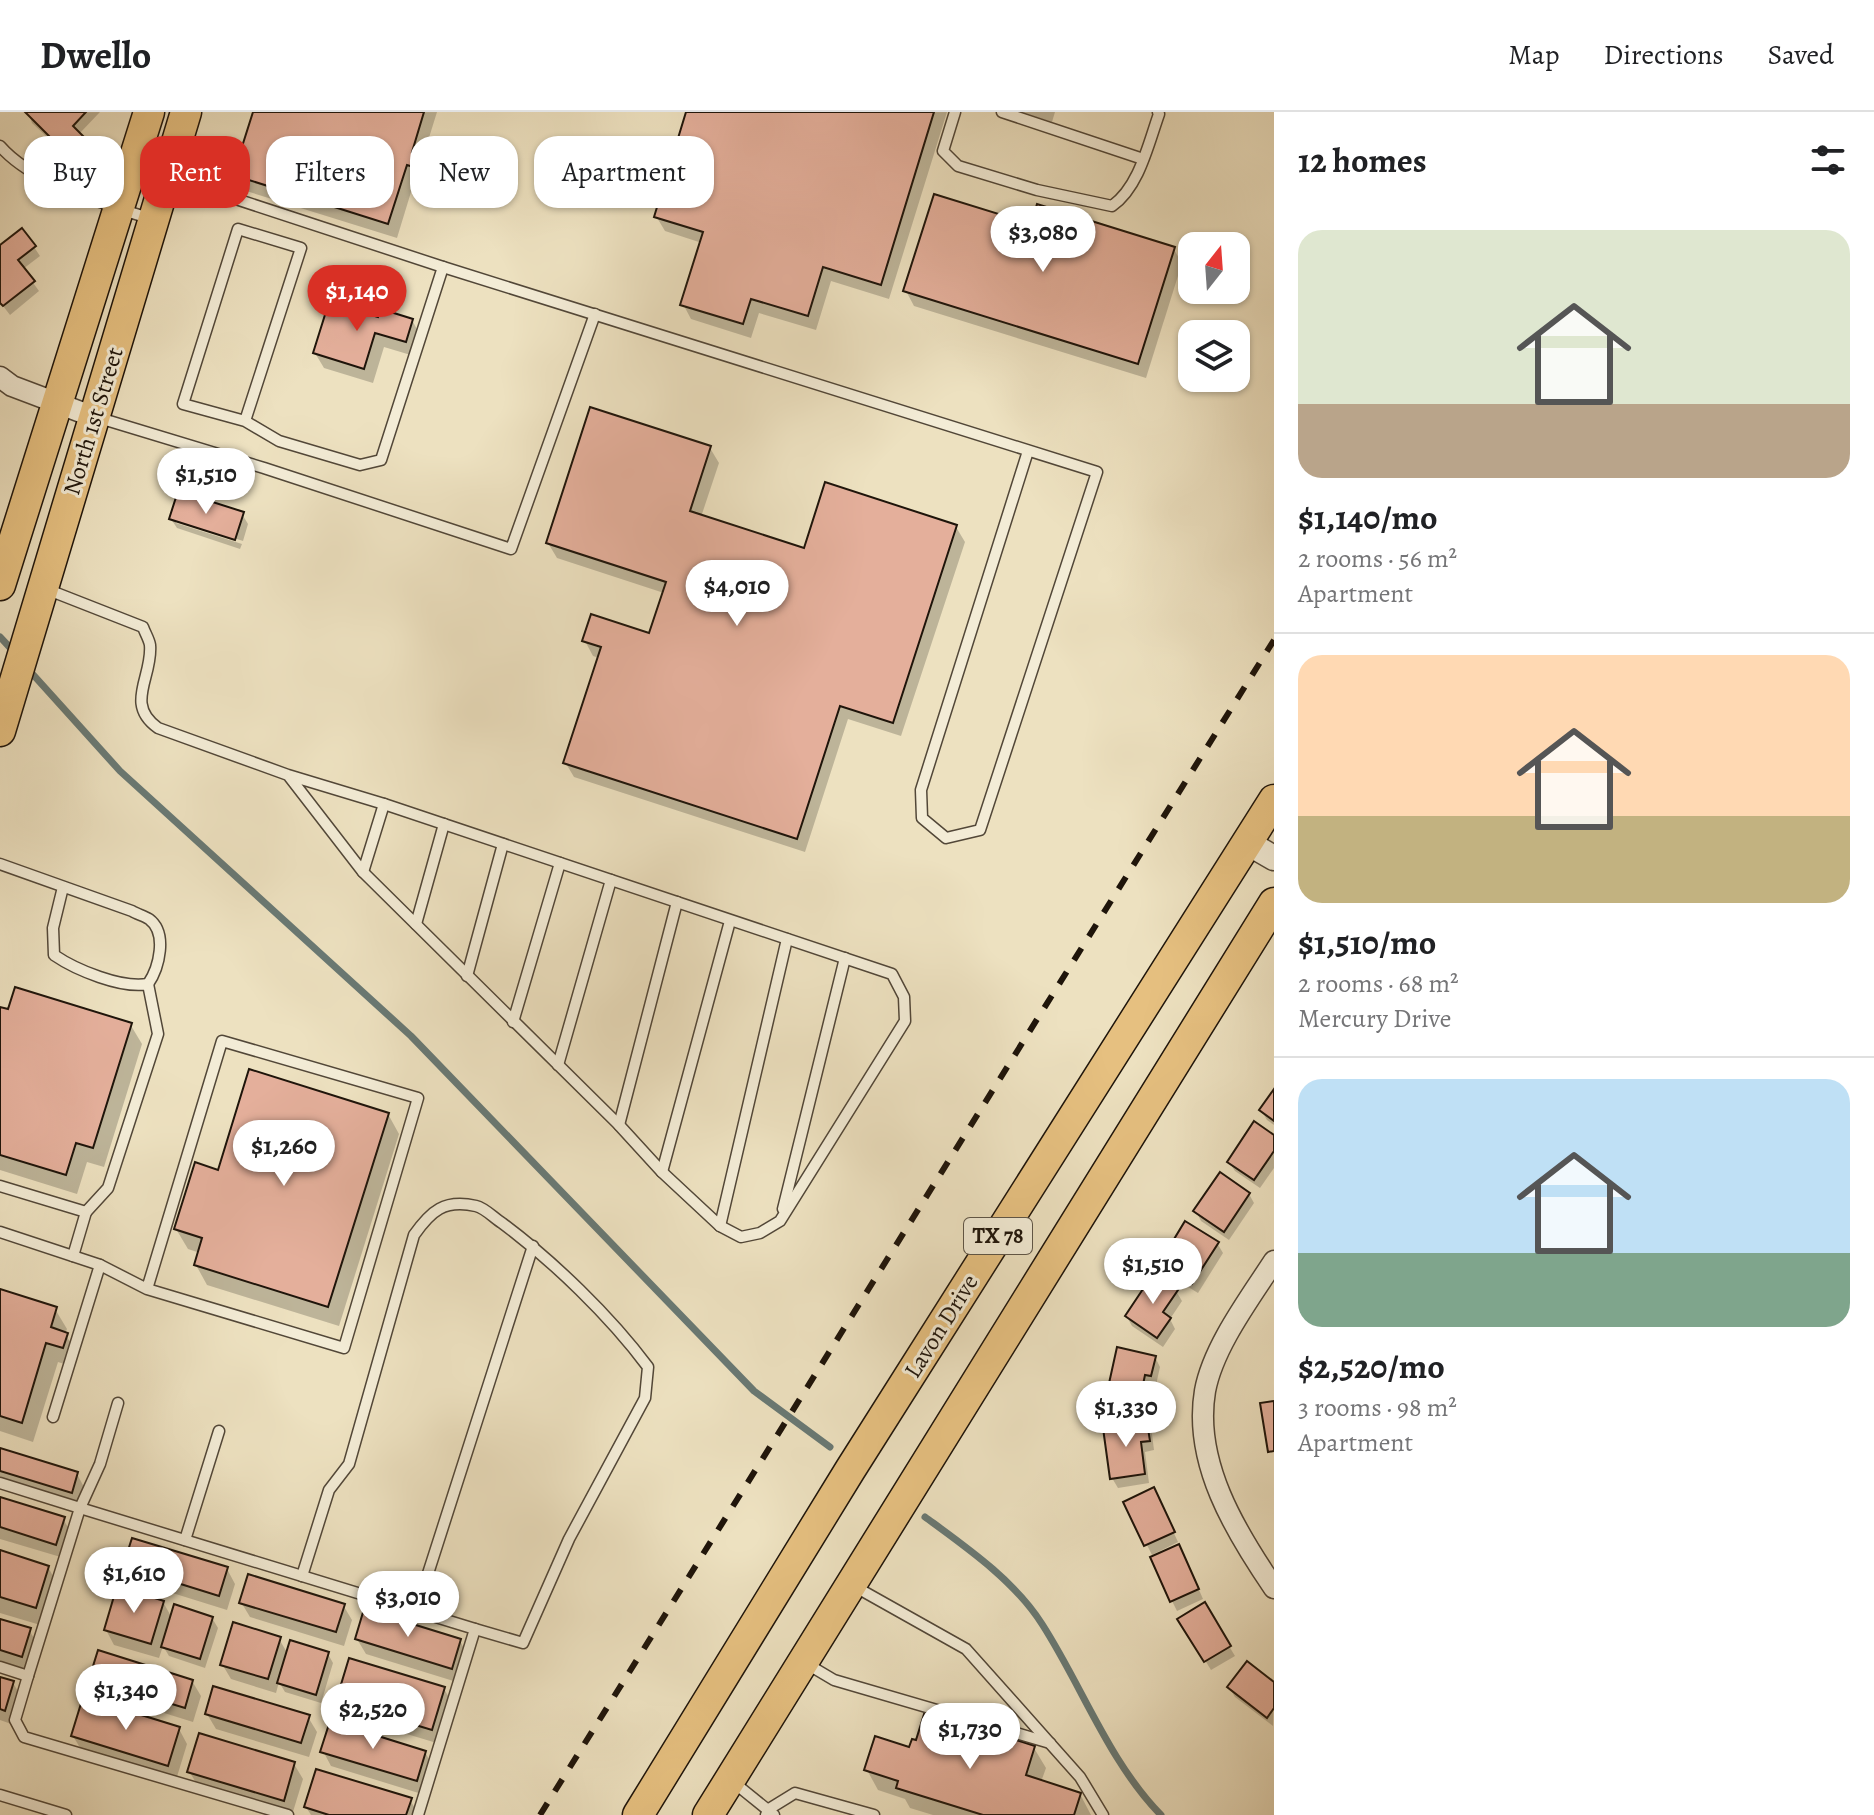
<!DOCTYPE html>
<html lang="en">
<head>
<meta charset="utf-8">
<style>
	:root { --surface:#fff; --page:#f6f6f6; --text:#202124; --muted:#757577; --line:#e0e0e0; --accent:#d93025 }
	body { margin:0; font-family:Alegreya,serif; background:var(--page); color:var(--text); height:100vh; display:flex; flex-direction:column; font-size:30px; white-space:nowrap }
	* { box-sizing:border-box; margin:0 }
	p { font-size:26px; color:var(--muted) }
	.icon { flex:none; width:44px; height:44px; fill:none; stroke:currentColor; stroke-width:2; stroke-linecap:round; stroke-linejoin:round }
	.map { position:relative; flex:1; overflow:hidden }
	.panel { display:flex; flex-direction:column; background:var(--surface); width:600px }
	.panel>* { flex:none }
	.hud { position:absolute; left:24px; top:24px; width:760px; height:72px; display:flex; gap:16px }
	.needle { width:52px; rotate:17deg }
	.fabs { position:absolute; left:1178px; top:120px; display:grid; gap:16px }
	.fabs a { display:grid; place-items:center; width:72px; height:72px; border-radius:16px; background:var(--surface); box-shadow:0 2px 6px #0004; font-size:40px }
	.price { position:absolute; translate:-50% -68px; padding:0 18px; border-radius:28px; background:#fff; color:#222; font-size:26px; line-height:52px; filter:drop-shadow(0 2px 4px #0008) }
	.price::after { content:''; position:absolute; left:50%; top:48px; width:24px; height:18px; margin-left:-12px; background:inherit; clip-path:polygon(0 0,100% 0,50% 100%) }
	.price.selected { background:var(--accent); color:#fff }
	ul { padding:0; list-style:none }
	li { display:grid; align-content:center; gap:16px; height:424px; padding:0 24px }
	li+li { border-top:2px solid var(--line) }
	li span { display:grid; place-items:center; height:248px; border-radius:24px; color:#555 }
	li>.icon { margin-inline-start:auto }
	span .icon { width:144px; height:144px; fill:#fffc; stroke-width:1 }
	li b { font-size:34px }
	h2 { display:flex; justify-content:space-between; align-items:center; height:96px; padding:0 24px; font-size:34px }
	.pill { padding:0 28px; border-radius:24px; background:var(--surface); box-shadow:0 2px 6px #0004; font-size:28px; line-height:72px }
	.pill.selected { background:var(--accent); color:#fff }
	header { display:flex; align-items:center; gap:48px; box-sizing:border-box; height:112px; padding:0 40px; background:var(--surface); border-bottom:2px solid var(--line) }
	header strong { font-size:38px }
	nav { display:flex; gap:44px; margin-inline-start:auto; font-size:28px }
	main { display:flex; flex:1; min-height:0 }
	.map>svg:first-child { display:block }
</style>
</head>
<body>
<header>
<strong>Dwello</strong>
<nav><a>Map</a><a>Directions</a><a>Saved</a></nav>
</header>
<main>
<div class="map">
<svg width="1274" height="1703" viewBox="0 0 1274 1703">
	<rect width="100%" height="100%" fill="#ede1c0"/>
	<filter id="stains"><feTurbulence type="fractalNoise" baseFrequency=".0025" numOctaves="4"/><feColorMatrix values="0 0 0 0 .2 0 0 0 0 .09 0 0 0 0 .02 0 0 0 .5 -.17"/></filter>
	<radialGradient id="worn" r=".72"><stop offset=".6" stop-color="#630" stop-opacity="0"/><stop offset="1" stop-color="#630" stop-opacity=".3"/></radialGradient>
	<g fill="#0003">
		<polygon points="28,0 100,0 79,22 89,36 75,51 32,11"/>
		<polygon points="255,0 437,0 423,45 458,56 467,71 464,82 415,67 397,126 243,78 235,63"/>
		<polygon points="688,0 947,0 889,187 831,169 816,218 759,201 751,226 691,207 683,192 702,131 665,119 656,104"/>
		<polygon points="1021,0 1055,0 1052,10"/>
		<polygon points="1032,115 1173,136 1182,151 1146,266 914,194 906,179"/>
		<polygon points="34,135 40,144 23,157 39,179 10,203 0,190 0,136"/>
		<polygon points="380,208 412,208 420,223 414,244 384,235 373,271 324,256 315,241"/>
		<polygon points="710,336 719,351 701,405 805,439 956,415 965,430 901,624 848,607 805,740 574,665 565,650 599,546 593,544 585,529 650,523 664,481 557,446 548,431"/>
		<polygon points="242,402 248,412 243,429 176,407 176,411 242,432 240,437 177,416 171,407"/>
		<polygon points="0,897 130,912 142,932 104,1055 87,1050 77,1082 0,1058"/>
		<polygon points="1274,980 1274,1013 1267,1008 1261,998"/>
		<polygon points="388,1002 399,1022 339,1214 207,1173 196,1153 200,1141 188,1137 176,1117 219,1060"/>
		<polygon points="1274,1025 1274,1056 1260,1076 1235,1059 1229,1050"/>
		<polygon points="1249,1082 1254,1091 1229,1128 1201,1109 1196,1099"/>
		<polygon points="1217,1131 1223,1141 1198,1181 1167,1162 1161,1152"/>
		<polygon points="1176,1179 1182,1189 1170,1207 1175,1217 1163,1235 1132,1214 1127,1205"/>
		<polygon points="0,1180 55,1197 67,1217 65,1222 78,1242 74,1255 58,1250 33,1330 0,1319"/>
		<polygon points="1155,1245 1160,1255 1156,1273 1150,1271 1144,1301 1114,1294 1109,1285"/>
		<polygon points="1146,1312 1152,1322 1154,1338 1145,1340 1149,1371 1118,1376 1112,1366"/>
		<polygon points="0,1338 77,1362 85,1377 80,1395 0,1370"/>
		<polygon points="0,1387 63,1407 72,1422 64,1446 0,1427"/>
		<polygon points="1158,1387 1178,1430 1152,1443 1126,1391"/>
		<polygon points="0,1441 48,1455 59,1475 47,1515 0,1501"/>
		<polygon points="1184,1444 1203,1487 1177,1499 1172,1489"/>
		<polygon points="125,1454 227,1457 235,1472 227,1498 134,1469"/>
		<polygon points="163,1490 172,1506 212,1506 218,1516 205,1556 169,1544 163,1534 159,1546 114,1533 106,1518"/>
		<polygon points="241,1490 343,1493 352,1508 344,1534 250,1505"/>
		<polygon points="1204,1493 1235,1544 1211,1558 1180,1507"/>
		<polygon points="0,1509 29,1518 38,1533 30,1558 0,1549"/>
		<polygon points="279,1527 288,1542 328,1542 333,1551 321,1591 285,1580 279,1570 276,1581 231,1567 222,1552"/>
		<polygon points="357,1527 460,1529 468,1544 460,1571 366,1542"/>
		<polygon points="91,1566 192,1569 201,1584 193,1610 100,1581"/>
		<polygon points="0,1567 13,1571 22,1586 14,1613 0,1608"/>
		<polygon points="1274,1573 1273,1614 1235,1585 1229,1575"/>
		<polygon points="444,1577 453,1592 440,1632 347,1604 338,1589"/>
		<polygon points="207,1602 308,1605 317,1620 309,1645 216,1617"/>
		<polygon points="179,1617 187,1632 176,1668 82,1639 73,1624"/>
		<polygon points="1034,1636 1046,1656 1041,1670 1080,1682 1091,1703 933,1703 910,1696 905,1687 878,1678 867,1658 910,1638"/>
		<polygon points="323,1639 425,1640 433,1655 425,1683 331,1654"/>
		<polygon points="294,1652 303,1667 292,1703 198,1674 189,1659"/>
		<polygon points="410,1688 419,1703 311,1703 306,1695"/>
	</g>
	<g fill="none" stroke-linecap="round" stroke-linejoin="round">
		<g stroke="#697974" stroke-width="7">
			<polyline points="0,525 15,541"/>
			<polyline points="28,557 120,659 411,924 754,1279 830,1335"/>
			<path d="M925,1405C966,1435 1015,1469 1042,1512C1082,1574 1109,1650 1161,1703"/>
		</g>
	</g>
	<g fill="#e4af9b" stroke="#1e140a" stroke-width="2">
		<polygon points="25,0 86,0 73,14 85,26 68,43"/>
		<polygon points="253,0 424,0 412,40 460,55 456,68 407,53 388,112 233,63"/>
		<polygon points="686,0 934,0 881,173 823,155 808,204 751,187 743,212 680,193 703,120 654,105"/>
		<polygon points="934,82 1031,112 1037,92 1175,135 1138,252 903,179"/>
		<polygon points="22,116 36,134 18,148 35,169 3,194 0,191 0,133"/>
		<polygon points="329,190 378,205 381,197 413,207 406,230 375,221 364,257 313,241"/>
		<polygon points="590,295 711,334 690,399 804,436 825,370 957,413 893,611 840,594 797,727 563,651 601,535 582,529 591,502 649,521 666,470 546,431"/>
		<polygon points="178,379 244,400 235,428 169,407"/>
		<polygon points="15,875 132,911 93,1036 76,1031 66,1063 0,1043 0,895 8,897"/>
		<polygon points="249,957 389,1001 328,1195 194,1153 202,1126 174,1117 195,1050 218,1058"/>
		<polygon points="1274,977 1274,1009 1259,998"/>
		<polygon points="1254,1009 1274,1023 1274,1039 1254,1068 1227,1050"/>
		<polygon points="1220,1060 1250,1081 1224,1120 1193,1099"/>
		<polygon points="1185,1109 1219,1130 1192,1172 1159,1152"/>
		<polygon points="1153,1162 1178,1178 1163,1200 1171,1206 1157,1226 1125,1204"/>
		<polygon points="0,1177 57,1195 51,1215 68,1221 63,1236 46,1231 22,1311 0,1304"/>
		<polygon points="1117,1235 1156,1244 1151,1264 1145,1263 1139,1292 1106,1285"/>
		<polygon points="1274,1289 1274,1339 1268,1340 1260,1291"/>
		<polygon points="1147,1310 1150,1329 1141,1330 1145,1362 1110,1367 1103,1316"/>
		<polygon points="0,1336 78,1360 72,1381 0,1359"/>
		<polygon points="1154,1375 1175,1420 1144,1434 1123,1390"/>
		<polygon points="0,1385 65,1405 56,1433 0,1415"/>
		<polygon points="132,1426 228,1455 219,1484 123,1454"/>
		<polygon points="1179,1432 1199,1477 1170,1490 1150,1445"/>
		<polygon points="0,1438 49,1454 36,1496 0,1485"/>
		<polygon points="248,1462 345,1492 336,1520 239,1491"/>
		<polygon points="117,1474 164,1489 151,1532 104,1518"/>
		<polygon points="1205,1490 1231,1534 1204,1550 1177,1507"/>
		<polygon points="174,1492 213,1505 200,1547 161,1535"/>
		<polygon points="364,1497 461,1527 452,1557 355,1527"/>
		<polygon points="0,1507 31,1516 22,1545 0,1538"/>
		<polygon points="233,1510 281,1525 268,1567 220,1553"/>
		<polygon points="290,1528 329,1540 316,1583 277,1571"/>
		<polygon points="98,1538 193,1568 185,1596 89,1567"/>
		<polygon points="349,1546 445,1575 432,1618 336,1589"/>
		<polygon points="1247,1549 1274,1570 1274,1596 1267,1606 1227,1575"/>
		<polygon points="0,1565 14,1569 5,1599 0,1597"/>
		<polygon points="213,1574 310,1603 301,1631 205,1602"/>
		<polygon points="83,1585 180,1615 168,1654 71,1624"/>
		<polygon points="925,1599 1035,1634 1026,1663 1081,1681 1074,1703 983,1703 896,1676 898,1669 864,1658 875,1624 909,1635 912,1627 916,1628"/>
		<polygon points="330,1609 426,1639 417,1669 320,1640"/>
		<polygon points="199,1621 295,1650 284,1689 187,1660"/>
		<polygon points="316,1657 412,1686 406,1703 329,1703 304,1695"/>
	</g>
	<g fill="none" stroke-linecap="round" stroke-linejoin="round">
		<g stroke="#524738" stroke-width="13">
			<g id="service">
				<path d="M955,0L943,39L958,54L1037,78L1112,94C1139,75 1148,33 1159,2L1158,0"/>
				<polyline points="1002,0 1143,47"/>
				<path d="M0,34C33,72 103,91 151,107"/>
				<polyline points="169,65 443,155 1097,360 980,718 946,726 922,706 921,678 1028,339"/>
				<polyline points="96,305 264,356 511,437 595,202"/>
				<polyline points="245,309 183,292 238,117 301,136 245,309 279,329 360,353 381,348 443,155"/>
				<path d="M46,477L143,515C145,521 149,527 150,533C153,565 124,592 158,616L288,663L384,692L892,862L904,885L905,909L780,1109L760,1121L741,1125L720,1114L662,1060L619,1013L363,760L288,663"/>
				<path d="M0,752L132,799C137,802 144,804 149,807C168,821 159,856 148,872C122,877 76,858 54,843L53,816L63,775"/>
				<polyline points="363,760 384,692"/>
				<polyline points="416,812 444,712"/>
				<polyline points="467,864 503,732"/>
				<polyline points="513,910 560,751"/>
				<polyline points="558,953 611,768"/>
				<polyline points="619,1013 677,790"/>
				<polyline points="662,1060 730,809"/>
				<polyline points="0,1074 86,1100 73,1144"/>
				<polyline points="783,1097 845,846"/>
				<polyline points="86,1100 108,1076 158,922 148,872"/>
				<polyline points="720,1114 787,827"/>
				<polyline points="0,1120 100,1153 147,1177 344,1236 418,986 222,929 147,1177"/>
				<polyline points="118,1291 100,1352 80,1396 475,1517 418,1703"/>
				<polyline points="53,1305 100,1153"/>
				<polyline points="0,1371 80,1396 28,1564 0,1555"/>
				<polyline points="185,1428 219,1319"/>
				<path d="M302,1464L329,1378L349,1352L414,1123C431,1099 444,1087 476,1094C485,1096 494,1106 502,1111C553,1149 610,1204 648,1255L645,1286L569,1427L523,1531L475,1517"/>
				<polyline points="852,1473 966,1537 1080,1665 1103,1703"/>
				<polyline points="416,1499 533,1134"/>
				<polyline points="807,1552 834,1568 1050,1631"/>
				<polyline points="28,1564 15,1608 24,1625 288,1703"/>
				<polyline points="732,1669 774,1703"/>
				<polyline points="0,1683 66,1703"/>
				<polyline points="766,1703 769,1697 795,1681 874,1703"/>
			</g>
		</g>
		<g stroke="#524738" stroke-width="23">
			<g id="minor">
				<polyline points="0,265 12,274 94,305"/>
				<path d="M1274,1149C1250,1186 1213,1235 1205,1279C1193,1350 1235,1419 1274,1476"/>
			</g>
		</g>
		<g stroke="#524738" stroke-width="27">
			<polyline id="tertiary" points="1248,731 1274,746"/>
		</g>
		<g stroke="#1e140a" stroke-width="33">
			<g id="primary">
				<polyline points="0,473 149,0"/>
				<polyline points="0,619 186,0"/>
				<polyline points="638,1703 850,1358 1274,688"/>
				<polyline points="708,1703 1274,791"/>
			</g>
		</g>
		<use href="#service" stroke="#f3ecd6" stroke-width="10"/>
		<use href="#minor" stroke="#f3ecd6" stroke-width="20"/>
		<use href="#tertiary" stroke="#f3ecd6" stroke-width="24"/>
		<use href="#primary" stroke="#e6c080" stroke-width="30"/>
		<polyline stroke="#1e140a" stroke-width="6" stroke-dasharray="14 14" stroke-linecap="butt" points="540,1703 1274,528"/>
	</g>
	<g text-anchor="middle" dominant-baseline="central" stroke-width="6" stroke-linejoin="round" paint-order="stroke">
		<rect fill="#f3ecd6" stroke="#5e5547" stroke-width="2" x="964" y="1106" width="68" height="36" rx="6"/>
		<g font-size="22" font-weight="bold" fill="#1e140a">
			<text x="998" y="1124">TX 78</text>
		</g>
		<g font-size="24" fill="#1e140a" stroke="#f3ecd6">
			<text transform="translate(93 309) rotate(-73)">North 1st Street</text>
			<text transform="translate(941 1214) rotate(-58)">Lavon Drive</text>
		</g>
	</g>
	<rect width="100%" height="100%" filter="url(#stains)"/>
	<rect width="100%" height="100%" fill="url(#worn)"/>
</svg>
<div class="fabs">
<a><svg class="needle" viewBox="-14 -14 28 28"><path d="M0-13l5 13h-10z" fill="#e53935"/><path d="M0 13l5-13h-10z" fill="#757577"/></svg></a>
<a><svg class="icon" aria-label="layers" viewBox="0 0 24 24"><path d="M12 4l9 5-9 5-9-5zM3 14l9 5 9-5"/></svg></a>
</div>
<b class="price" style="left:1043px;top:162px">$3,080</b>
<b class="price selected" style="left:357px;top:221px">$1,140</b>
<b class="price" style="left:206px;top:404px">$1,510</b>
<b class="price" style="left:737px;top:516px">$4,010</b>
<b class="price" style="left:284px;top:1076px">$1,260</b>
<b class="price" style="left:1153px;top:1194px">$1,510</b>
<b class="price" style="left:1126px;top:1337px">$1,330</b>
<b class="price" style="left:134px;top:1503px">$1,610</b>
<b class="price" style="left:408px;top:1527px">$3,010</b>
<b class="price" style="left:126px;top:1620px">$1,340</b>
<b class="price" style="left:373px;top:1639px">$2,520</b>
<b class="price" style="left:970px;top:1659px">$1,730</b>
<div class="hud">
<a class="pill">Buy</a>
<a class="pill selected">Rent</a>
<a class="pill">Filters</a>
<a class="pill">New</a>
<a class="pill">Apartment</a>
</div>
</div>
<section class="panel">
<h2>12 homes<svg class="icon" aria-label="filters" viewBox="0 0 24 24"><path d="M4 7h16M4 17h16"/><circle cx="9" cy="7" r="2"/><circle cx="15" cy="17" r="2"/></svg></h2>
<ul>
<li><span style="background:linear-gradient(#dfe7d0 70%,#b9a48a 0)"><svg class="icon" aria-label="home" viewBox="0 0 24 24"><path d="M3 11l9-7 9 7M6 9v11h12V9"/></svg></span><div><b>$1,140/mo</b><p>2 rooms · 56 m²</p><p>Apartment</p></div></li>
<li><span style="background:linear-gradient(#ffd9b3 65%,#c2b280 0)"><svg class="icon" aria-label="home" viewBox="0 0 24 24"><path d="M3 11l9-7 9 7M6 9v11h12V9"/></svg></span><div><b>$1,510/mo</b><p>2 rooms · 68 m²</p><p>Mercury Drive</p></div></li>
<li><span style="background:linear-gradient(#bfe0f5 70%,#7fa58c 0)"><svg class="icon" aria-label="home" viewBox="0 0 24 24"><path d="M3 11l9-7 9 7M6 9v11h12V9"/></svg></span><div><b>$2,520/mo</b><p>3 rooms · 98 m²</p><p>Apartment</p></div></li>
</ul>
</section>
</main>
</body>
</html>
